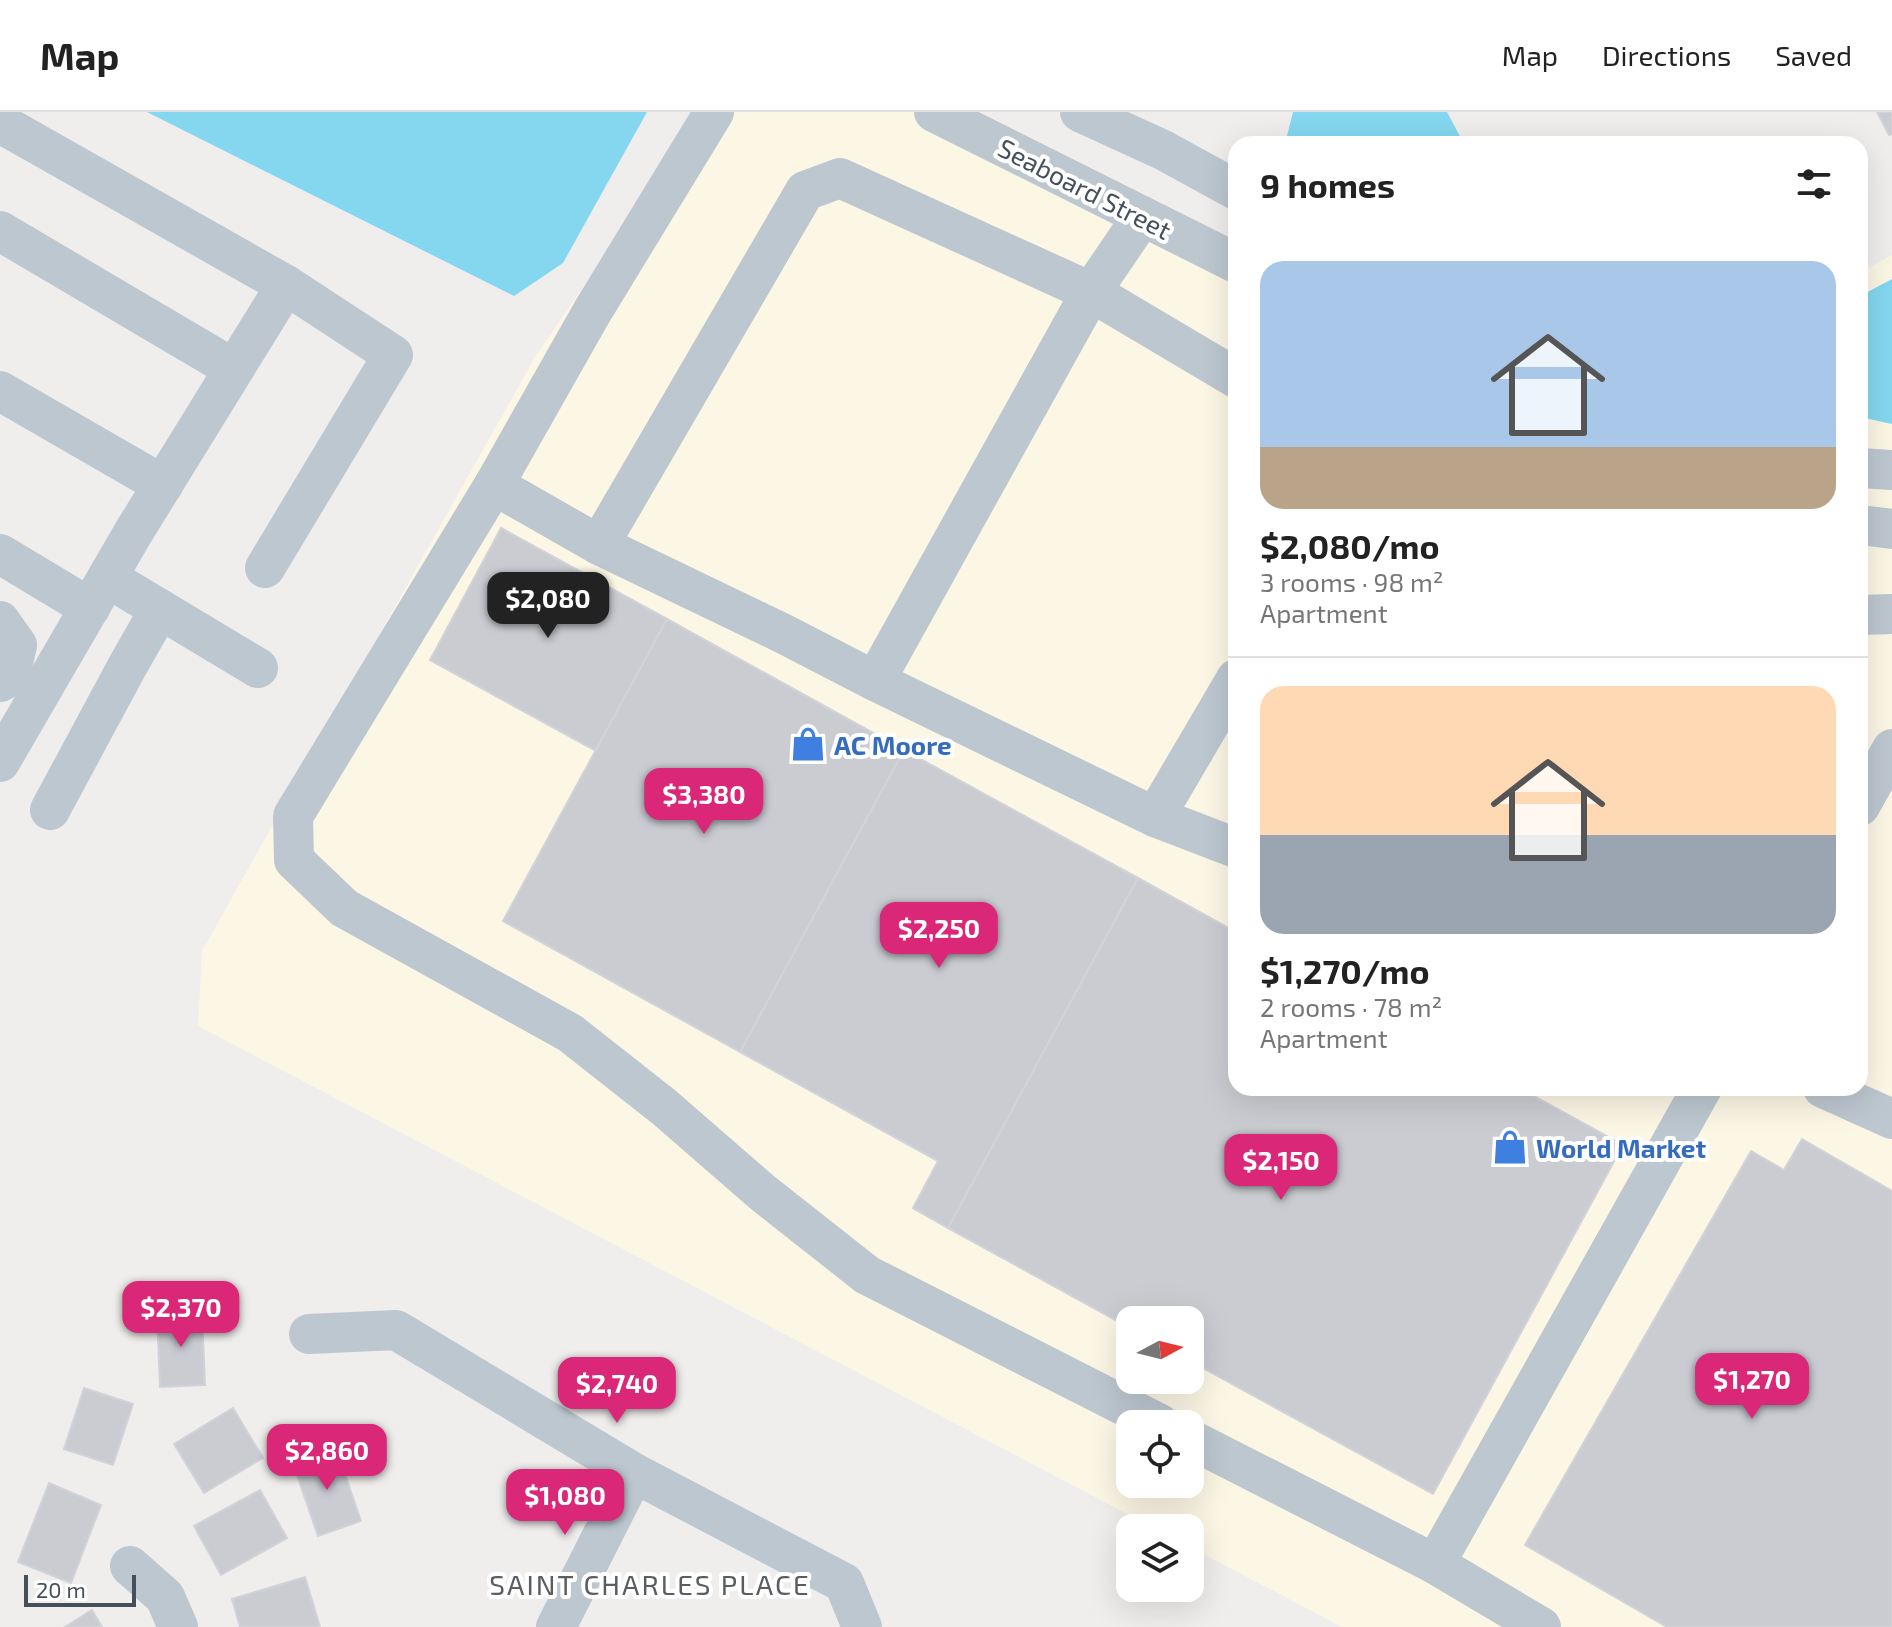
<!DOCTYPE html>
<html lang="en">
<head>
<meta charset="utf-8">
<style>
	:root { --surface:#fff; --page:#f6f6f6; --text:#222; --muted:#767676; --line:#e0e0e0; --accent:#db2777 }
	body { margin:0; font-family:"Exo 2",sans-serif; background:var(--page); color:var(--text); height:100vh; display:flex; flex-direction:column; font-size:30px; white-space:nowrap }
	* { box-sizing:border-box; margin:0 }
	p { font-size:26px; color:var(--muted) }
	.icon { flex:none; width:44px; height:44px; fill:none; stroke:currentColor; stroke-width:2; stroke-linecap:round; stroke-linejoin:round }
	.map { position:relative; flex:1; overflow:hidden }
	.drawer { position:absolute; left:1228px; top:24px; width:640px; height:960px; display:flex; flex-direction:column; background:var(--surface); border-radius:24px; box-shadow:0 8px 32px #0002 }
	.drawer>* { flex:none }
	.needle { width:52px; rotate:83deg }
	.controls { position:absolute; left:1116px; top:1194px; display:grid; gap:16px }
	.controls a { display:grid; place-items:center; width:88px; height:88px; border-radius:16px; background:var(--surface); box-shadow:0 8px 32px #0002; font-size:40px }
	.scale { position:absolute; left:24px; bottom:20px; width:112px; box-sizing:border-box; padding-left:8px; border:4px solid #45505b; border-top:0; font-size:22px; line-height:28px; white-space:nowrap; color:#45505b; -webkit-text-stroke:6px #fff; paint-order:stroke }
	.price { position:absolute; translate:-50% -68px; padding:0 18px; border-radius:16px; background:var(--accent); color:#fff; font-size:26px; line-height:52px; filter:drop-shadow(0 2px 4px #0008) }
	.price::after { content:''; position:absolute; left:50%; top:48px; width:24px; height:18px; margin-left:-12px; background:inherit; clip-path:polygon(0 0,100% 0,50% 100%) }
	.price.on { background:#222; color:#fff }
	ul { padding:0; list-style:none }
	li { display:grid; align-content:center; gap:16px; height:424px; padding:0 32px }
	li+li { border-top:2px solid var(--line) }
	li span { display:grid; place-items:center; height:248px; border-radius:24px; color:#555 }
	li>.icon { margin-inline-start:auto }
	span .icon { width:144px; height:144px; fill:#fffc; stroke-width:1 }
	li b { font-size:34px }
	h2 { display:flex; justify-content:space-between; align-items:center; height:96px; padding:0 32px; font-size:34px }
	header { display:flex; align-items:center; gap:48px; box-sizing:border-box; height:112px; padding:0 40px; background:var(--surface); border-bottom:2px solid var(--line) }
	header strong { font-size:38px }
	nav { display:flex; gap:44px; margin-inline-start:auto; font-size:28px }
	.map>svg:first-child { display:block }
</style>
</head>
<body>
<header>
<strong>Map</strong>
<nav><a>Map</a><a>Directions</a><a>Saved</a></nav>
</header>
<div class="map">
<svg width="1892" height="1515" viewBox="0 0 1892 1515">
	<rect width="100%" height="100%" fill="#f0eded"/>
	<path fill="#fcf6e5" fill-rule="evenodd" d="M703,0H934L1236,152V976H1860V161L1892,143V1515H1342L1190,1435V1416H1154L198,914L202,839L535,245ZM1130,1208H1190V1268H1130ZM1130,1312H1190V1372H1130Z"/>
	<g fill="#84d7ef">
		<polygon points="147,0 647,0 563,151 514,184"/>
		<polygon points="1293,0 1447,0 1464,32 1285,32"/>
		<polygon points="1892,167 1892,312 1860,305 1860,184"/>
	</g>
	<g fill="#caccd2" stroke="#d1d3d9" stroke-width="2">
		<polygon points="1877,0 1892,0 1892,22 1889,23"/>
		<polygon points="501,416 667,507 596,639 430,548"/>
		<polygon points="667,507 904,638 740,940 503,809"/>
		<polygon points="904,638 1138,766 948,1116 913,1096 938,1049 740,940"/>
		<polygon points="1138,766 1236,820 1236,976 1519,976 1623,1033 1433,1382 1190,1249 1190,1208 1130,1208 1130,1216 948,1116"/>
		<polygon points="1802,1027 1892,1079 1892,1515 1667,1515 1525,1433 1751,1039 1784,1058"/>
		<polygon points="202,1199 205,1273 160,1275 157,1201"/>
		<polygon points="84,1276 133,1292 113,1353 64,1337"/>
		<polygon points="233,1296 263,1346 204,1381 174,1332"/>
		<polygon points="336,1336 361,1409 318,1424 293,1351"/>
		<polygon points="49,1371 101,1393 71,1471 18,1450"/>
		<polygon points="260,1378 287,1426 221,1463 194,1414"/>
		<polygon points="305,1465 320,1515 240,1515 232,1487"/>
		<polygon points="92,1498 102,1515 65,1515"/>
	</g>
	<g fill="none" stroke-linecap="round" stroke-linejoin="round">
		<g stroke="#bdc7d0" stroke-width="40">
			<polyline points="714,0 592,200 494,373 293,704 294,748 344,796 570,921 664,995 763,1081 867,1163 1160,1312"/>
			<polyline points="934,0 1236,151"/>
			<polyline points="1080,0 1163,38 1236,78"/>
			<polyline points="0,11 286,173"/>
			<polyline points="0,119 234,257"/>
			<polyline points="0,279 163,373"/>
			<polyline points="1860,356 1892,358"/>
			<polyline points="494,373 599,433 784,522 875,569 1155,705 1236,736"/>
			<polyline points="1860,413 1892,417"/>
			<polyline points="599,433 805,79 840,66 1091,180 1236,266"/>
			<polyline points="0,442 90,496"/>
			<polyline points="108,466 258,556"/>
			<polyline points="1860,503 1892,502"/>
			<polyline points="0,509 17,533 10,564 0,570"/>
			<polyline points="875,569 1091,180 1142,105"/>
			<polyline points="0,650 133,421 286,173 393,243 265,456"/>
			<polyline points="1860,694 1892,637"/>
			<polyline points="50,698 128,553 160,497"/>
			<polyline points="1155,705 1236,567"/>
			<polyline points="1823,976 1892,1007"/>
			<polyline points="309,1222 396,1218 634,1361 844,1471 862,1515"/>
			<polyline points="1190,1327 1435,1452 1541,1515"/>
			<polyline points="1435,1452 1702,976"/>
			<polyline points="130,1454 165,1485 178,1515"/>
			<polyline points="556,1515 634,1361"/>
		</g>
	</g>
	<defs>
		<g id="shop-bare" transform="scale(2.76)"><path d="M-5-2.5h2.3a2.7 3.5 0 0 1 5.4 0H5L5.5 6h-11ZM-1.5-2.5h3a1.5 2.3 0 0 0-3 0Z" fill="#3f7fe0" stroke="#fff" stroke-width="2.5" paint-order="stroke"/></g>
	</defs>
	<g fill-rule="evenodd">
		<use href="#shop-bare" x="808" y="632"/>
		<use href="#shop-bare" x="1510" y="1035"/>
	</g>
	<g text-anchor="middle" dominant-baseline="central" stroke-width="8" stroke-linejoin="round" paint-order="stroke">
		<g font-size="26" fill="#45505b" stroke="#fff">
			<text transform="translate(1085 76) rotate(27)">Seaboard Street</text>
		</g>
		<g font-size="26" font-weight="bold" fill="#366cbe" stroke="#fff" text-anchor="start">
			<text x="834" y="632">AC Moore</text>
			<text x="1536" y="1035">World Market</text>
		</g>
		<g font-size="28" letter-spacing="2" fill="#5a5d62" stroke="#fff">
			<text x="650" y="1472">SAINT CHARLES PLACE</text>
		</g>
	</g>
</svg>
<div class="controls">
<a><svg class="needle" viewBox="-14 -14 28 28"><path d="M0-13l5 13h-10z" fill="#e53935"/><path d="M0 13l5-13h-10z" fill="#767676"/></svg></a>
<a><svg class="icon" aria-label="locate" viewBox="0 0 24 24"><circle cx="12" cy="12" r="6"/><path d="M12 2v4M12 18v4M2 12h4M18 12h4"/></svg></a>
<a><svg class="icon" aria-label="layers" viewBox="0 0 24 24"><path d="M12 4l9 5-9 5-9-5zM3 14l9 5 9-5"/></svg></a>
</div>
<div class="scale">20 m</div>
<b class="price on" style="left:548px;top:528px">$2,080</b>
<b class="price" style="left:704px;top:724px">$3,380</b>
<b class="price" style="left:939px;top:858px">$2,250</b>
<b class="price" style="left:1281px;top:1090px">$2,150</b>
<b class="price" style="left:181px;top:1237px">$2,370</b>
<b class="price" style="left:1752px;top:1309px">$1,270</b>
<b class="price" style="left:617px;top:1313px">$2,740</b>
<b class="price" style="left:327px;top:1380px">$2,860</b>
<b class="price" style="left:565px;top:1425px">$1,080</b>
<section class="drawer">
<h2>9 homes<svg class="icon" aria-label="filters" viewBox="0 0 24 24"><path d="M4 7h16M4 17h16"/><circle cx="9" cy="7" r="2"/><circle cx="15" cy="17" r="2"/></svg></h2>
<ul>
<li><span style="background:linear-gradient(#a9c7e8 75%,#b9a48a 0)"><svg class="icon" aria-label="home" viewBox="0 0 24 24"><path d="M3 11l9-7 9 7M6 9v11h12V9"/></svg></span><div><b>$2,080/mo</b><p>3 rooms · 98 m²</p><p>Apartment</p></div></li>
<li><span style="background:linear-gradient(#ffd9b3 60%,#9aa5b1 0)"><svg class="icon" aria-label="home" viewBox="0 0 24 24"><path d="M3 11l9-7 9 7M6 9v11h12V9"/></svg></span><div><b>$1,270/mo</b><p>2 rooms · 78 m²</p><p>Apartment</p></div></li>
</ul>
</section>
</div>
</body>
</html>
